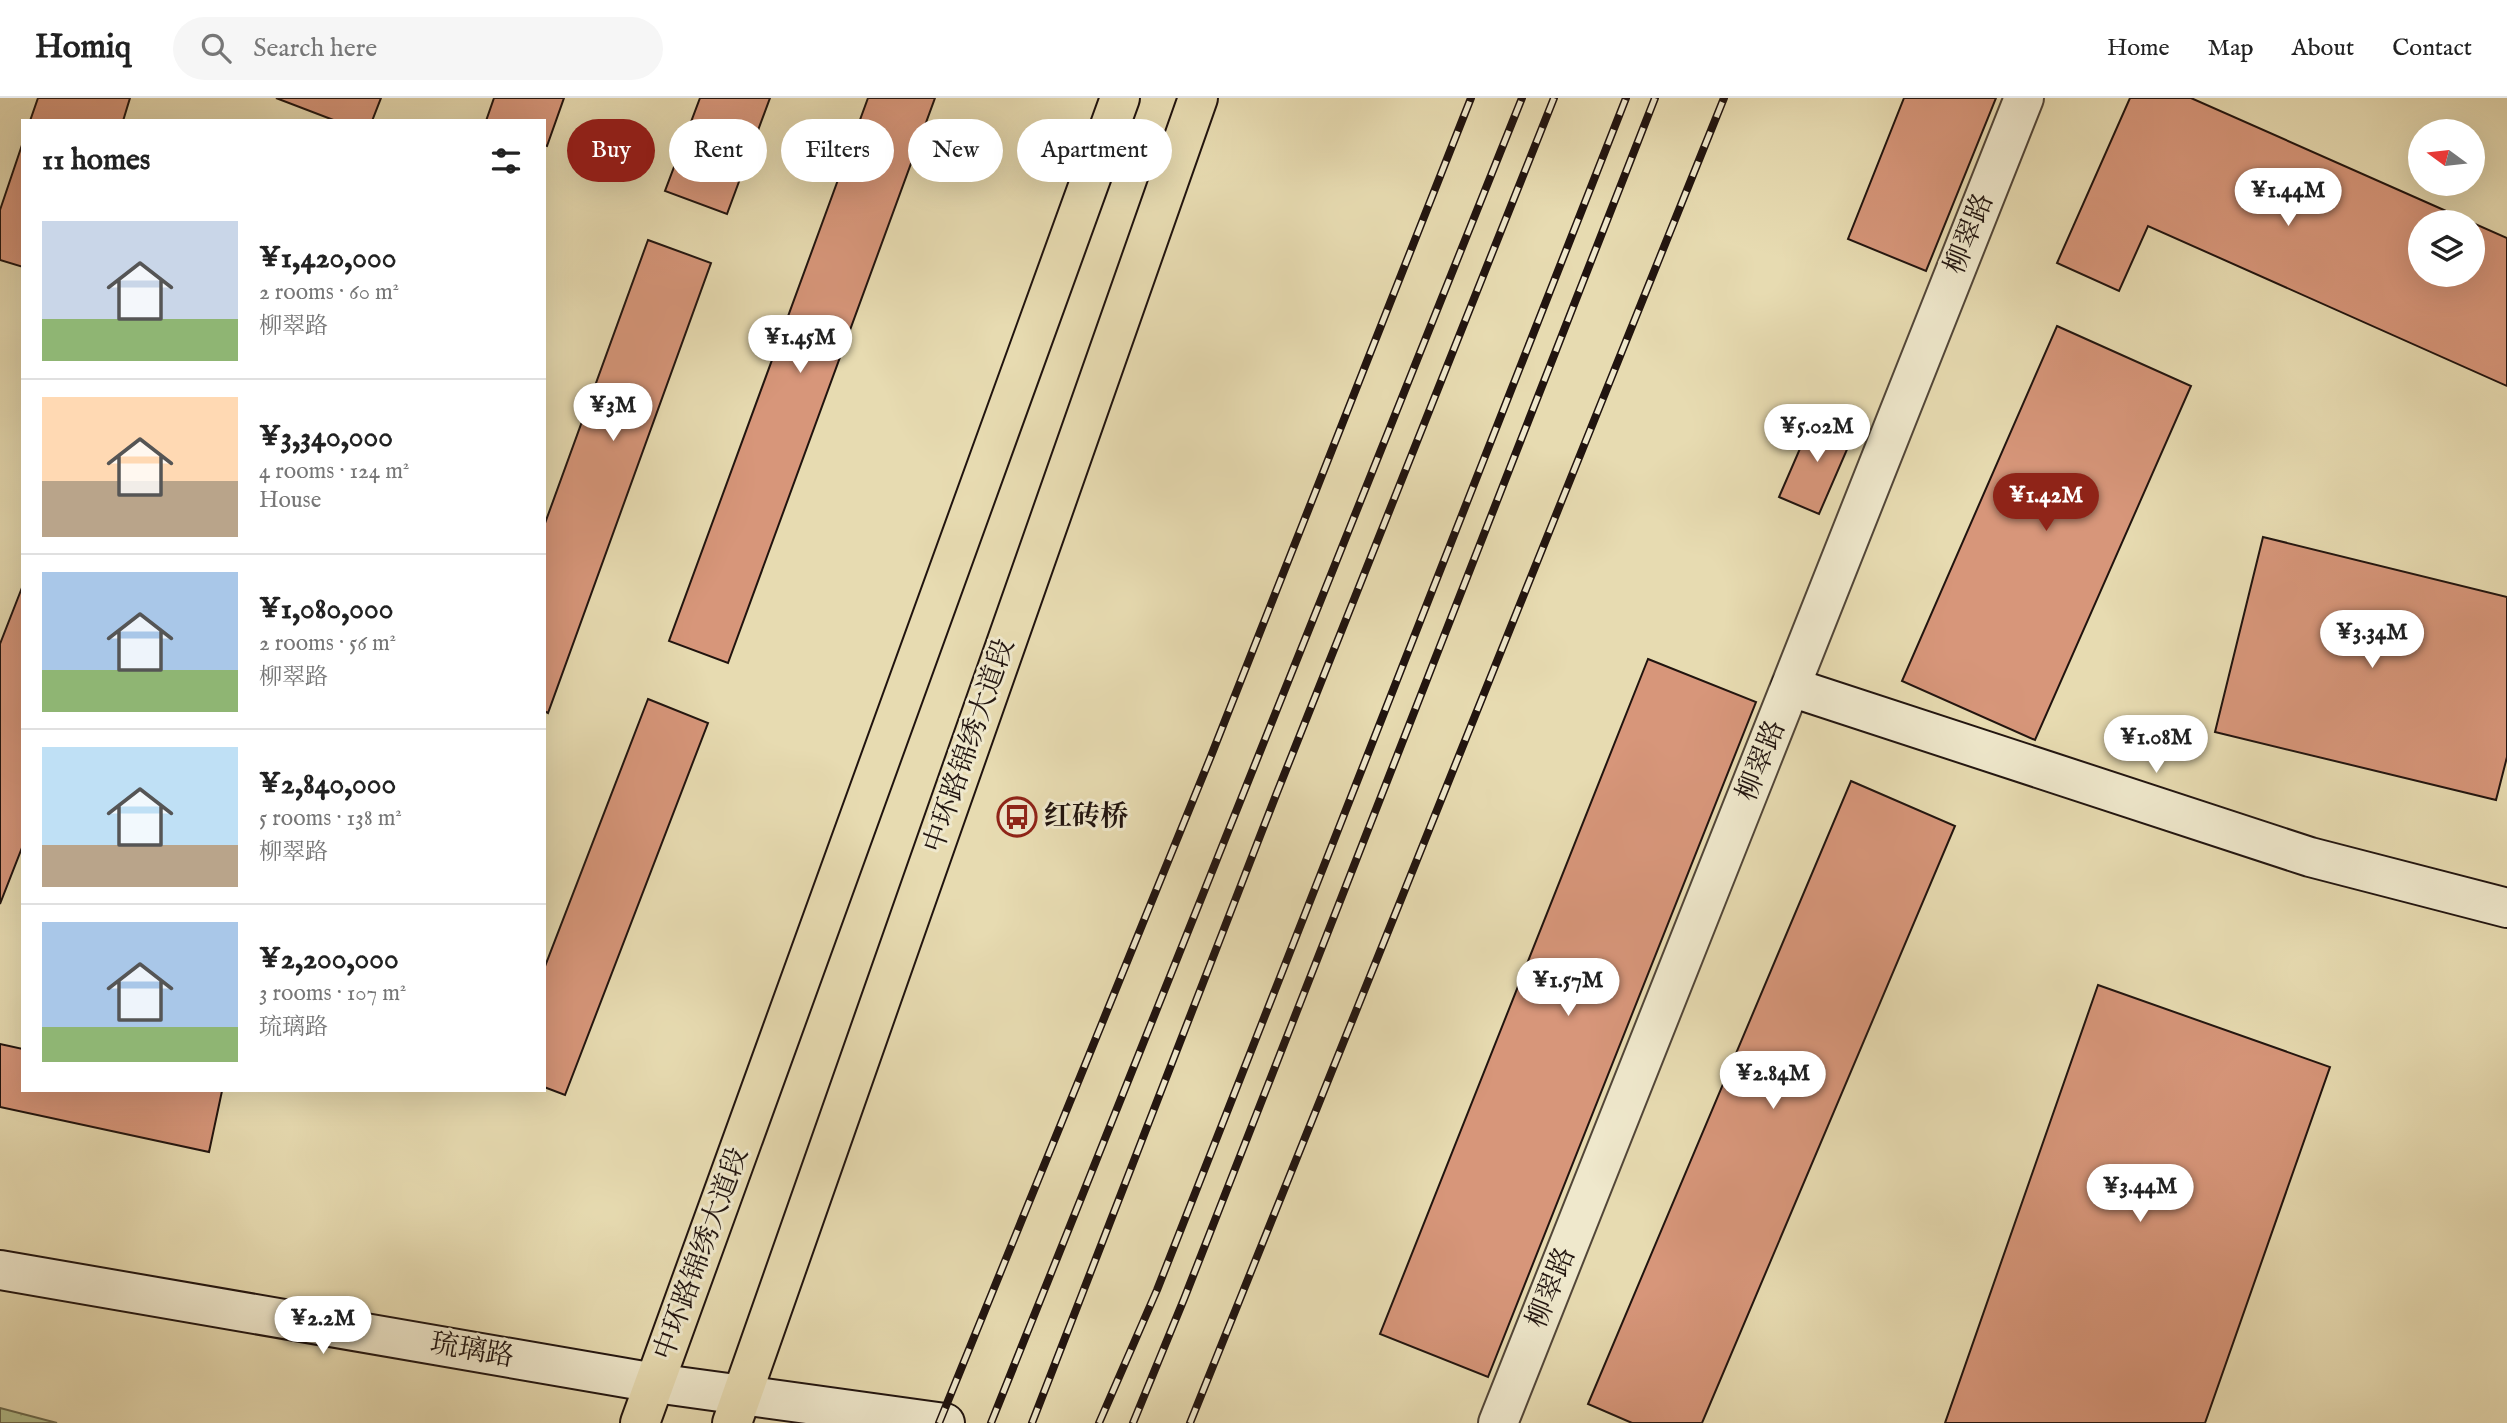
<!DOCTYPE html>
<html lang="en">
<head>
<meta charset="utf-8">
<style>
	:root { --surface:#fff; --page:#f6f6f6; --text:#222; --muted:#767676; --line:#e0e0e0; --accent:#8f2418 }
	body { margin:0; font-family:"IM FELL English","Noto Serif SC",serif; background:var(--page); color:var(--text); height:100vh; display:flex; flex-direction:column; font-size:26px; white-space:nowrap }
	* { box-sizing:border-box; margin:0 }
	p { font-size:23px; color:var(--muted) }
	.icon { flex:none; width:38px; height:38px; fill:none; stroke:currentColor; stroke-width:2; stroke-linecap:round; stroke-linejoin:round }
	.map { position:relative; flex:1; overflow:hidden }
	.panel { position:absolute; left:21px; top:21px; width:525px; height:973px; display:flex; flex-direction:column; background:var(--surface); border-radius:0px; box-shadow:0 7px 28px #0002 }
	.panel>* { flex:none }
	.top-card { position:absolute; left:567px; top:21px; width:665px; height:63px; display:flex; gap:14px }
	.needle { width:46px; rotate:285deg }
	.fabs { position:absolute; left:2408px; top:21px; display:grid; gap:14px }
	.fabs a { display:grid; place-items:center; width:77px; height:77px; border-radius:50%; background:var(--surface); box-shadow:0 7px 28px #0002; font-size:35px }
	.price { position:absolute; translate:-50% -60px; padding:0 16px; border-radius:24px; background:#fff; color:#222; font-size:23px; line-height:46px; filter:drop-shadow(0 2px 4px #0008) }
	.price::after { content:''; position:absolute; left:50%; top:42px; width:21px; height:16px; margin-left:-10px; background:inherit; clip-path:polygon(0 0,100% 0,50% 100%) }
	.price.on { background:var(--accent); color:#fff }
	ul { padding:0; list-style:none }
	li { display:flex; align-items:center; gap:21px; height:175px; padding:0 21px }
	li+li { border-top:2px solid var(--line) }
	li span { display:grid; place-items:center; flex:none; width:196px; height:140px; border-radius:0px; color:#555 }
	li>.icon { margin-inline-start:auto }
	span .icon { width:84px; height:84px; fill:#fffc; stroke-width:1 }
	li b { font-size:30px }
	h2 { display:flex; justify-content:space-between; align-items:center; height:84px; padding:0 21px; font-size:30px }
	.chip { padding:0 24px; border-radius:32px; background:var(--surface); box-shadow:0 7px 28px #0002; font-size:24px; line-height:63px }
	.chip.on { background:var(--accent); color:#fff }
	header { display:flex; align-items:center; gap:42px; box-sizing:border-box; height:98px; padding:0 35px; background:var(--surface); border-bottom:2px solid var(--line) }
	header strong { font-size:33px }
	nav { display:flex; gap:38px; margin-inline-start:auto; font-size:24px }
	.search { width:490px; height:63px; background:var(--page); display:flex; align-items:center; gap:18px; box-sizing:border-box; padding:0 24px; border-radius:38px; color:var(--muted); font-size:26px }
	.map>svg:first-child { display:block }
</style>
</head>
<body>
<header>
<strong>Homiq</strong>
<div class="search"><svg class="icon" aria-label="search" viewBox="0 0 24 24"><circle cx="10" cy="10" r="6"/><path d="M15 15l6 6"/></svg>Search here</div>
<nav><a>Home</a><a>Map</a><a>About</a><a>Contact</a></nav>
</header>
<div class="map">
<svg width="2507" height="1325" viewBox="0 0 2507 1325">
	<defs>
		<pattern id="forest-crowns" width="20" height="18" patternUnits="userSpaceOnUse" patternTransform="scale(1.75)"><rect width="20" height="18" fill="#b3c18e"/><path d="M2 6a3 3 0 1 1 6 0M12 15a3 3 0 1 1 6 0" fill="none" stroke="#9aa579"/></pattern>
	</defs>
	<rect width="100%" height="100%" fill="#e7dbb1"/>
	<filter id="stains"><feTurbulence type="fractalNoise" baseFrequency=".00286" numOctaves="4"/><feColorMatrix values="0 0 0 0 .2 0 0 0 0 .09 0 0 0 0 .02 0 0 0 .5 -.17"/></filter>
	<radialGradient id="worn" r=".72"><stop offset=".6" stop-color="#630" stop-opacity="0"/><stop offset="1" stop-color="#630" stop-opacity=".3"/></radialGradient>
	<polygon fill="url(#forest-crowns)" stroke="#6a6a4e" stroke-width="2" points="0,1310 57,1325 0,1325"/>
	<g fill="#d7967a" stroke="#21140f" stroke-width="2">
		<polygon points="38,0 130,0 123,23 30,23"/>
		<polygon points="276,0 381,0 372,23 336,23"/>
		<polygon points="494,0 564,0 547,48 544,47 544,23 486,23"/>
		<polygon points="700,0 770,0 727,116 665,93"/>
		<polygon points="868,0 935,0 728,565 669,543"/>
		<polygon points="1904,0 1996,0 1926,173 1848,141"/>
		<polygon points="2130,0 2191,0 2471,124 2420,124 2420,177 2473,177 2473,125 2507,140 2507,288 2148,128 2119,193 2057,165"/>
		<polygon points="23,44 23,169 0,162 0,112"/>
		<polygon points="648,142 711,165 548,615 544,613 544,428"/>
		<polygon points="2057,228 2191,288 2035,642 1902,583"/>
		<polygon points="1815,316 1855,333 1819,416 1779,399"/>
		<polygon points="2263,439 2507,499 2507,659 2496,702 2215,634"/>
		<polygon points="23,487 23,747 0,806 0,546"/>
		<polygon points="1648,561 1756,604 1488,1279 1380,1236"/>
		<polygon points="648,601 708,625 565,997 544,989 544,871"/>
		<polygon points="1851,683 1955,728 1702,1325 1632,1325 1588,1306"/>
		<polygon points="2098,887 2330,969 2205,1325 1945,1325"/>
		<polygon points="0,946 23,951 23,992 222,993 209,1054 0,1009"/>
	</g>
	<g fill="none" stroke-linecap="round" stroke-linejoin="round">
		<g stroke="#524638" stroke-width="42">
			<polyline id="street" points="1498,1325 2024,0"/>
		</g>
		<g stroke="#21140f" stroke-width="42">
			<g id="secondary">
				<polyline points="1791,589 2310,759 2507,810"/>
				<polyline points="0,1172 655,1285 945,1325"/>
			</g>
		</g>
		<g stroke="#21140f" stroke-width="42">
			<g id="primary">
				<polyline points="640,1325 1120,0"/>
				<polyline points="732,1325 1198,0"/>
			</g>
		</g>
		<use href="#street" stroke="#efe8cc" stroke-width="38"/>
		<use href="#secondary" stroke="#efe8cc" stroke-width="38"/>
		<use href="#primary" stroke="#e7dbb1" stroke-width="38"/>
		<g stroke="#21140f" stroke-width="8">
			<g id="rail">
				<polyline points="939,1325 1211,658 1471,0"/>
				<polyline points="991,1325 1522,0"/>
				<polyline points="1032,1325 1276,697 1554,0"/>
				<polyline points="1099,1325 1157,1192 1626,0"/>
				<polyline points="1133,1325 1184,1201 1655,0"/>
				<polyline points="1190,1325 1724,0"/>
			</g>
		</g>
		<use href="#rail" stroke="#efe8cc" stroke-width="5" stroke-dasharray="16" stroke-linecap="butt"/>
	</g>
	<defs>
		<g id="bus-ring" transform="scale(2.0125)"><circle r="9.5" fill="#efe8cc" stroke="#8f2418" stroke-width="1.5"/><path d="M-5-6H5V4H4V6H2V4H-2V6H-4V4H-5ZM-3.5-4V0h7V-4ZM-3.5 1.2v1.5H-2V1.2ZM2 1.2v1.5H3.5V1.2Z" fill="#8f2418"/></g>
	</defs>
	<g fill-rule="evenodd">
		<use href="#bus-ring" x="1017" y="719"/>
	</g>
	<g text-anchor="middle" dominant-baseline="central" stroke-width="6" stroke-linejoin="round" paint-order="stroke">
		<g font-size="28" fill="#21140f" stroke="#efe8cc">
			<text transform="translate(1970 136) rotate(-68)">柳翠路</text>
			<text transform="translate(970 648) rotate(-71)">中环路锦绣大道段</text>
			<text transform="translate(1762 663) rotate(-68)">柳翠路</text>
			<text transform="translate(702 1156) rotate(-70)">中环路锦绣大道段</text>
			<text transform="translate(1552 1190) rotate(-68)">柳翠路</text>
			<text transform="translate(472 1253) rotate(10)">琉璃路</text>
		</g>
		<g font-size="28" font-weight="bold" fill="#21140f" stroke="#efe8cc" text-anchor="start">
			<text x="1044" y="719">红砖桥</text>
		</g>
	</g>
	<rect width="100%" height="100%" filter="url(#stains)"/>
	<rect width="100%" height="100%" fill="url(#worn)"/>
</svg>
<div class="fabs">
<a><svg class="needle" viewBox="-14 -14 28 28"><path d="M0-13l5 13h-10z" fill="#e53935"/><path d="M0 13l5-13h-10z" fill="#767676"/></svg></a>
<a><svg class="icon" aria-label="layers" viewBox="0 0 24 24"><path d="M12 4l9 5-9 5-9-5zM3 14l9 5 9-5"/></svg></a>
</div>
<b class="price" style="left:2288px;top:130px">¥1.44M</b>
<b class="price" style="left:800px;top:277px">¥1.45M</b>
<b class="price" style="left:613px;top:345px">¥3M</b>
<b class="price" style="left:1817px;top:366px">¥5.02M</b>
<b class="price on" style="left:2046px;top:435px">¥1.42M</b>
<b class="price" style="left:2372px;top:572px">¥3.34M</b>
<b class="price" style="left:2156px;top:677px">¥1.08M</b>
<b class="price" style="left:1568px;top:920px">¥1.57M</b>
<b class="price" style="left:1773px;top:1013px">¥2.84M</b>
<b class="price" style="left:2140px;top:1126px">¥3.44M</b>
<b class="price" style="left:323px;top:1258px">¥2.2M</b>
<div class="top-card">
<a class="chip on">Buy</a>
<a class="chip">Rent</a>
<a class="chip">Filters</a>
<a class="chip">New</a>
<a class="chip">Apartment</a>
</div>
<section class="panel">
<h2>11 homes<svg class="icon" aria-label="filters" viewBox="0 0 24 24"><path d="M4 7h16M4 17h16"/><circle cx="9" cy="7" r="2"/><circle cx="15" cy="17" r="2"/></svg></h2>
<ul>
<li><span style="background:linear-gradient(#c9d6e8 70%,#8fb573 0)"><svg class="icon" aria-label="home" viewBox="0 0 24 24"><path d="M3 11l9-7 9 7M6 9v11h12V9"/></svg></span><div><b>¥1,420,000</b><p>2 rooms · 60 m²</p><p>柳翠路</p></div></li>
<li><span style="background:linear-gradient(#ffd9b3 60%,#b9a48a 0)"><svg class="icon" aria-label="home" viewBox="0 0 24 24"><path d="M3 11l9-7 9 7M6 9v11h12V9"/></svg></span><div><b>¥3,340,000</b><p>4 rooms · 124 m²</p><p>House</p></div></li>
<li><span style="background:linear-gradient(#a9c7e8 70%,#8fb573 0)"><svg class="icon" aria-label="home" viewBox="0 0 24 24"><path d="M3 11l9-7 9 7M6 9v11h12V9"/></svg></span><div><b>¥1,080,000</b><p>2 rooms · 56 m²</p><p>柳翠路</p></div></li>
<li><span style="background:linear-gradient(#bfe0f5 70%,#b9a48a 0)"><svg class="icon" aria-label="home" viewBox="0 0 24 24"><path d="M3 11l9-7 9 7M6 9v11h12V9"/></svg></span><div><b>¥2,840,000</b><p>5 rooms · 138 m²</p><p>柳翠路</p></div></li>
<li><span style="background:linear-gradient(#a9c7e8 75%,#8fb573 0)"><svg class="icon" aria-label="home" viewBox="0 0 24 24"><path d="M3 11l9-7 9 7M6 9v11h12V9"/></svg></span><div><b>¥2,200,000</b><p>3 rooms · 107 m²</p><p>琉璃路</p></div></li>
</ul>
</section>
</div>
</body>
</html>
